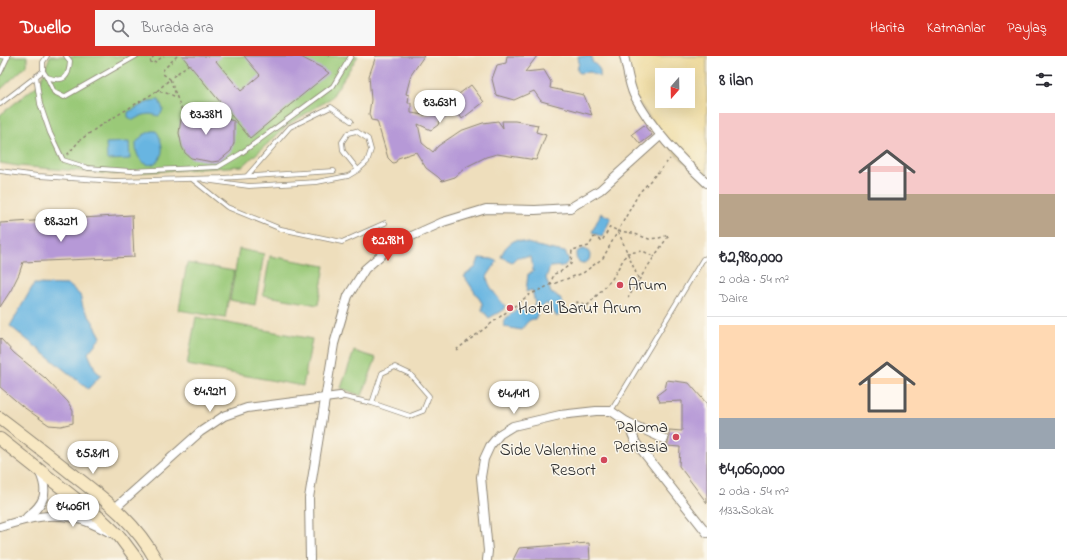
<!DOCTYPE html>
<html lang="tr">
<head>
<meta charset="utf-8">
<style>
	:root { --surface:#fff; --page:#f7f7f7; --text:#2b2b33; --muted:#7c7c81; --line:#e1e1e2; --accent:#d93025 }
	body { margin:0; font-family:"Indie Flower",sans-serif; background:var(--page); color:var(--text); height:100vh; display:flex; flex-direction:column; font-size:15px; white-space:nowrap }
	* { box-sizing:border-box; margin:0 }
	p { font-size:13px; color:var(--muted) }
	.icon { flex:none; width:22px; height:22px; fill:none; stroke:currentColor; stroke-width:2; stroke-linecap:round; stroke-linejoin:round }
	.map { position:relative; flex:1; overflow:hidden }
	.side { display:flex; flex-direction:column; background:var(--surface); width:360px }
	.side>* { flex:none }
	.needle { width:26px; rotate:200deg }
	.fabs { position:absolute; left:655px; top:12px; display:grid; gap:8px }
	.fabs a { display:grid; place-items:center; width:40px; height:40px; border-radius:0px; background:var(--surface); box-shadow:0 4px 16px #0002; font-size:20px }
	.price { position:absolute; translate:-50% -34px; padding:0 9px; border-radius:14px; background:#fff; color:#222; font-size:13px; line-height:26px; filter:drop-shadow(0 1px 2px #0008) }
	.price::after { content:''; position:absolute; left:50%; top:24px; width:12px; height:9px; margin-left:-6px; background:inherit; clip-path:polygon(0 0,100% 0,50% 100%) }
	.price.current { background:var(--accent); color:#fff }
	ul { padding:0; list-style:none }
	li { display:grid; align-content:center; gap:8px; height:212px; padding:0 12px }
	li+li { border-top:1px solid var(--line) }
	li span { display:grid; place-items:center; height:124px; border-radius:0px; color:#555 }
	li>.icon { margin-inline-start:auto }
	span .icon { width:72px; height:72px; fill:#fffc; stroke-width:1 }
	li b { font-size:17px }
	h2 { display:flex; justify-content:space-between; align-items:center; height:48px; padding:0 12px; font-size:17px }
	header { display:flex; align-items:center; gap:24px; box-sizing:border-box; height:56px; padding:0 20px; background:var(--accent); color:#fff }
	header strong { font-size:19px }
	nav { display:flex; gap:22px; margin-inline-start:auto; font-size:14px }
	.search { width:280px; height:36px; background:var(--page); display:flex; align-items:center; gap:10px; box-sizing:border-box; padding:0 14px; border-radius:0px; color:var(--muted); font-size:15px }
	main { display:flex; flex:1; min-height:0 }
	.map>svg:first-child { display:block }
</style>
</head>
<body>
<header>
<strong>Dwello</strong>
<div class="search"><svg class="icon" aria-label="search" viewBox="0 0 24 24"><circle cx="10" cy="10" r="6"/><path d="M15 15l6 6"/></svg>Burada ara</div>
<nav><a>Harita</a><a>Katmanlar</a><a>Paylaş</a></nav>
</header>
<main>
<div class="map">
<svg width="707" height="504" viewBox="0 0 707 504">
	<rect width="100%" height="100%" fill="#fbf7ec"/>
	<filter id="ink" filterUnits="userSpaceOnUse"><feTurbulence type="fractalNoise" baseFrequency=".025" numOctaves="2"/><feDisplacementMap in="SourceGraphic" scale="8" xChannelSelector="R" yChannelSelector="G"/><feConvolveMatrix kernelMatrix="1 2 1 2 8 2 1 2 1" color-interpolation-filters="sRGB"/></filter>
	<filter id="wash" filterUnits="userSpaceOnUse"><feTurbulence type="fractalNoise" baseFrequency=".012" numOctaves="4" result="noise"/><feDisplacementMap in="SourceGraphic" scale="16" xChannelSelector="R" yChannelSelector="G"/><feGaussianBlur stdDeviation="0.9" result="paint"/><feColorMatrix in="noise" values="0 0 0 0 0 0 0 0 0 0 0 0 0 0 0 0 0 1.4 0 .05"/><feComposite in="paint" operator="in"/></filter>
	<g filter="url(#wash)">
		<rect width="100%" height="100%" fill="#eedebc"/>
		<g fill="#9ac978" stroke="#627a52">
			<polygon points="0,0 27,0 27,9 0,34"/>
			<polygon points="50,0 358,0 331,42 288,69 243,110 114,118 18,110 0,107 0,59 40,27"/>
			<polygon points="239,193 264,198 255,249 230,244"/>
			<polygon points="270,200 325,210 318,249 263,239"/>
			<polygon points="187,207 234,215 225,262 179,254"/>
			<polygon points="196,261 312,283 303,330 187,309"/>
			<polygon points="354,295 376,302 362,340 341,332"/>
		</g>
		<path fill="#eeda9e" stroke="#8c8264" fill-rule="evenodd" d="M624,0H707V127L675,97L633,38ZM662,19H688V45H662Z"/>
		<g fill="#67b5e1" stroke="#497086">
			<path d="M578,0H592V6C598,10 601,13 600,21L590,16L579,17L577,13L579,7Z"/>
			<path d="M159,44L163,53L161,58L158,60C148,56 142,59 133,64L128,61V56L150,45Z"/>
			<path d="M152,75H156C159,78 160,82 161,86C167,105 148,118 138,100C136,96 136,91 136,87L143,79Z"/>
			<polygon points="129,86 130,103 107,104 106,87"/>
			<polygon points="601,157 611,162 602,181 592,176"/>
			<path d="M516,184L549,193L565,196L569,204L564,210L550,211L546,222L551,237L559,241L564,249L563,255L557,261L547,247L539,254L535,263C527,263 526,269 521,274L505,271L503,265L518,252L531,255L535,247L532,234L526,236L528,218L533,216L532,206L530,201H517L512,206L501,201C503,193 509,187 516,184Z"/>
			<circle cx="583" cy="200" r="7"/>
			<path d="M479,202L492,203L497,205C494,210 491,215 488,219C484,226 500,244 505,250L503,254L489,262L482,254V247L464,220L476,211Z"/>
			<polygon points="34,228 69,229 80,239 83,251 93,266 101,281 88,297 96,315 101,319 88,333 10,270"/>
		</g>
		<g id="blocks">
			<g fill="#b699d7">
				<polygon points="182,0 221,0 216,5 241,35 260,19 244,0 299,0 322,12 329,17 250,82"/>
				<polygon points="376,0 424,0 411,19 406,38 409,39 408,47 411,47 411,57 424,59 432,58 471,29 484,46 462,63 455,52 440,63 438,69 431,74 418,68 422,87 433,96 438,90 460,75 483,67 498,65 503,72 502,65 515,65 538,69 536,76 546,79 536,104 497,98 486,101 466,111 455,121 442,125 438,121 426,112 416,96 398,102 396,106 393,107 388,102 377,65 371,64 369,58 371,44 369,20"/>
				<polygon points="507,0 537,0 525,16 544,14 551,26 550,32 584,39 592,59 541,45 534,35 514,44 496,39 492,23 497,9 506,7"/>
				<polygon points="194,54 234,65 234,87 231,95 219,105 212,106 191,102 185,97 182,91 179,77 181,63"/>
				<polygon points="644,69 652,79 640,88 632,78"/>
				<polygon points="132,159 134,201 23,206 19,218 11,234 0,251 0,167"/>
				<polygon points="0,282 14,297 45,322 68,346 73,355 73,367 61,370 49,369 22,350 0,331"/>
				<polygon points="667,324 689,327 707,348 707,447 679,410 680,391 667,390 669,383 669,374 682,375 682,345 660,346 657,339 665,333"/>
				<polygon points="589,487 590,504 513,504 519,492"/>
			</g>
		</g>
	</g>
	<g filter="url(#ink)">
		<use href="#blocks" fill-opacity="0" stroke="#8c8474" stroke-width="1"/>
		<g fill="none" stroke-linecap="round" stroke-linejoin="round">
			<g stroke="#8c8474" stroke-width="5.5">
				<g id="lane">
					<polyline points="0,0 8,1"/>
					<polyline points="43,15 43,6 47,0"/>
					<polyline points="0,17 8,0"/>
					<polyline points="36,20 40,48 50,77 63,104 88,112 131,115 218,111 240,98 333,30 351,0"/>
					<path d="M47,21C64,27 69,22 70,5L66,0"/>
					<polyline points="0,48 43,15 47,21 54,36 64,41 136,0"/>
					<polyline points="0,115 38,120 115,125 221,122 334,115"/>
					<polyline points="247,120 290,71 331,51 351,65"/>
					<polyline points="192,123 227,151 281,173 342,186 385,167"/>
					<polyline points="204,124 249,130 317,126 348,120 358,114 367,106 371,94 368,83 356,75 348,77 342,86 343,95 358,114"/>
					<polyline points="340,340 372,347 382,317 395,311 410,318 429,340 423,355 410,360 372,347"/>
					<polyline points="611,355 703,203 707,202"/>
				</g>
			</g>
			<g stroke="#8c8474" stroke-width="10">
				<g id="street">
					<path d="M624,0C627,12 629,29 634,39C652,74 679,101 707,127"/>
					<polyline points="627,366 636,387 707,477"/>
					<polyline points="115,452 200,376 224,360 247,352 340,340"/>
					<path d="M27,461C44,448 49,437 40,417"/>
					<path d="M0,471C28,462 54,455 82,464C92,467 101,472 111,477"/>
					<polyline points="310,504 309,442 334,288 348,240 365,213 394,188 443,166 486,153 535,154 570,152 600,134 660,80"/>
					<polyline points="487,504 488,495 481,421 484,403 490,390 500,378 513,370 560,359 596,355 611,355 627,366 664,383"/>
				</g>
			</g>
			<g stroke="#8c8474" stroke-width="14">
				<g id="secondary">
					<path d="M0,362C24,380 47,398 71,417C105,444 134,464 156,504"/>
					<polyline points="0,383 101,463 120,481 137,504"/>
				</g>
			</g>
			<g stroke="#8c8474" stroke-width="1.5" stroke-dasharray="3 3" stroke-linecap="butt">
				<polyline points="154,0 150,4 152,8 164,0"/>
				<polyline points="177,0 163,14 163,18 170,23 189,8"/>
				<polyline points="328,0 329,0"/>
				<polyline points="157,35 170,23 184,60"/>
				<polyline points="67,99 80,84 98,71 157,35 166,37 177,41"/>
				<polyline points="618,175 632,177 649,183 659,182 669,179 654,201"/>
				<polyline points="550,229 554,218 560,216 571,208 572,194 589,190 594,181 602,185 610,171 618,175 639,224 628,242"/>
				<polyline points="588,249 580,255 577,246 588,249 612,223 627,197 643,195 654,201 639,224"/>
				<polyline points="456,294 529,239 550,229 583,217 603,202 639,137 670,103"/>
			</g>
			<use href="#lane" stroke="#fff" stroke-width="4"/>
			<use href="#street" stroke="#fff" stroke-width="8"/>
			<use href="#secondary" stroke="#f8e8c3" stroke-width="12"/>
		</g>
	</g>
	<g fill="#d1495b" stroke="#fbf7ec" stroke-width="1.5">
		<circle cx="620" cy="229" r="4"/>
		<circle cx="510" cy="252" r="4"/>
		<circle cx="676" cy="381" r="4"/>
		<circle cx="604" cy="404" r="4"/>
	</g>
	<g text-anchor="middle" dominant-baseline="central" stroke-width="3" stroke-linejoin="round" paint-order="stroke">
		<g font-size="17" fill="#2b2b2b" stroke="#fbf7ec" text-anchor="start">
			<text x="628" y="229">Arum</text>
			<text x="518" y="252">Hotel Barut Arum</text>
			<text x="668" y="371" text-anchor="end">Paloma<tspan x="668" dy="20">Perissia</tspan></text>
			<text x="596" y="394" text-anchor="end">Side Valentine<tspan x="596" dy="20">Resort</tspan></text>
		</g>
	</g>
</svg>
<div class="fabs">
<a><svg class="needle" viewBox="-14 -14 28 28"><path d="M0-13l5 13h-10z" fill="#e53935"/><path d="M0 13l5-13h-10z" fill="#7c7c81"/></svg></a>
</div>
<b class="price" style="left:440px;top:68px">₺3.63M</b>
<b class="price" style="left:206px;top:80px">₺3.38M</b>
<b class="price" style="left:61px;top:187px">₺8.32M</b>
<b class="price current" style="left:388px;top:206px">₺2.98M</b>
<b class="price" style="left:210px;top:357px">₺4.92M</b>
<b class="price" style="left:514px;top:359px">₺4.14M</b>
<b class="price" style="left:93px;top:419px">₺5.81M</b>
<b class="price" style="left:73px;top:472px">₺4.06M</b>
</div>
<section class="side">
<h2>8 ilan<svg class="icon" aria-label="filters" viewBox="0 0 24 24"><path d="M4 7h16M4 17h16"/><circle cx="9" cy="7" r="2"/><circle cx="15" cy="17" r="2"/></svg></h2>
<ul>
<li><span style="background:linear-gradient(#f6c9c9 65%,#b9a48a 0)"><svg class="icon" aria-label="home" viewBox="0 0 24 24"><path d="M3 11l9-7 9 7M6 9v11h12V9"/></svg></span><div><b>₺2,980,000</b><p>2 oda · 54 m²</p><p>Daire</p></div></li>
<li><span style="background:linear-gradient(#ffd9b3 75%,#9aa5b1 0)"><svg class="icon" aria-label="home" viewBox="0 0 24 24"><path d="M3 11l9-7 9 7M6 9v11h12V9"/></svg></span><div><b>₺4,060,000</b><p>2 oda · 54 m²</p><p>1133.Sokak</p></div></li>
</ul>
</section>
</main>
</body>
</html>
